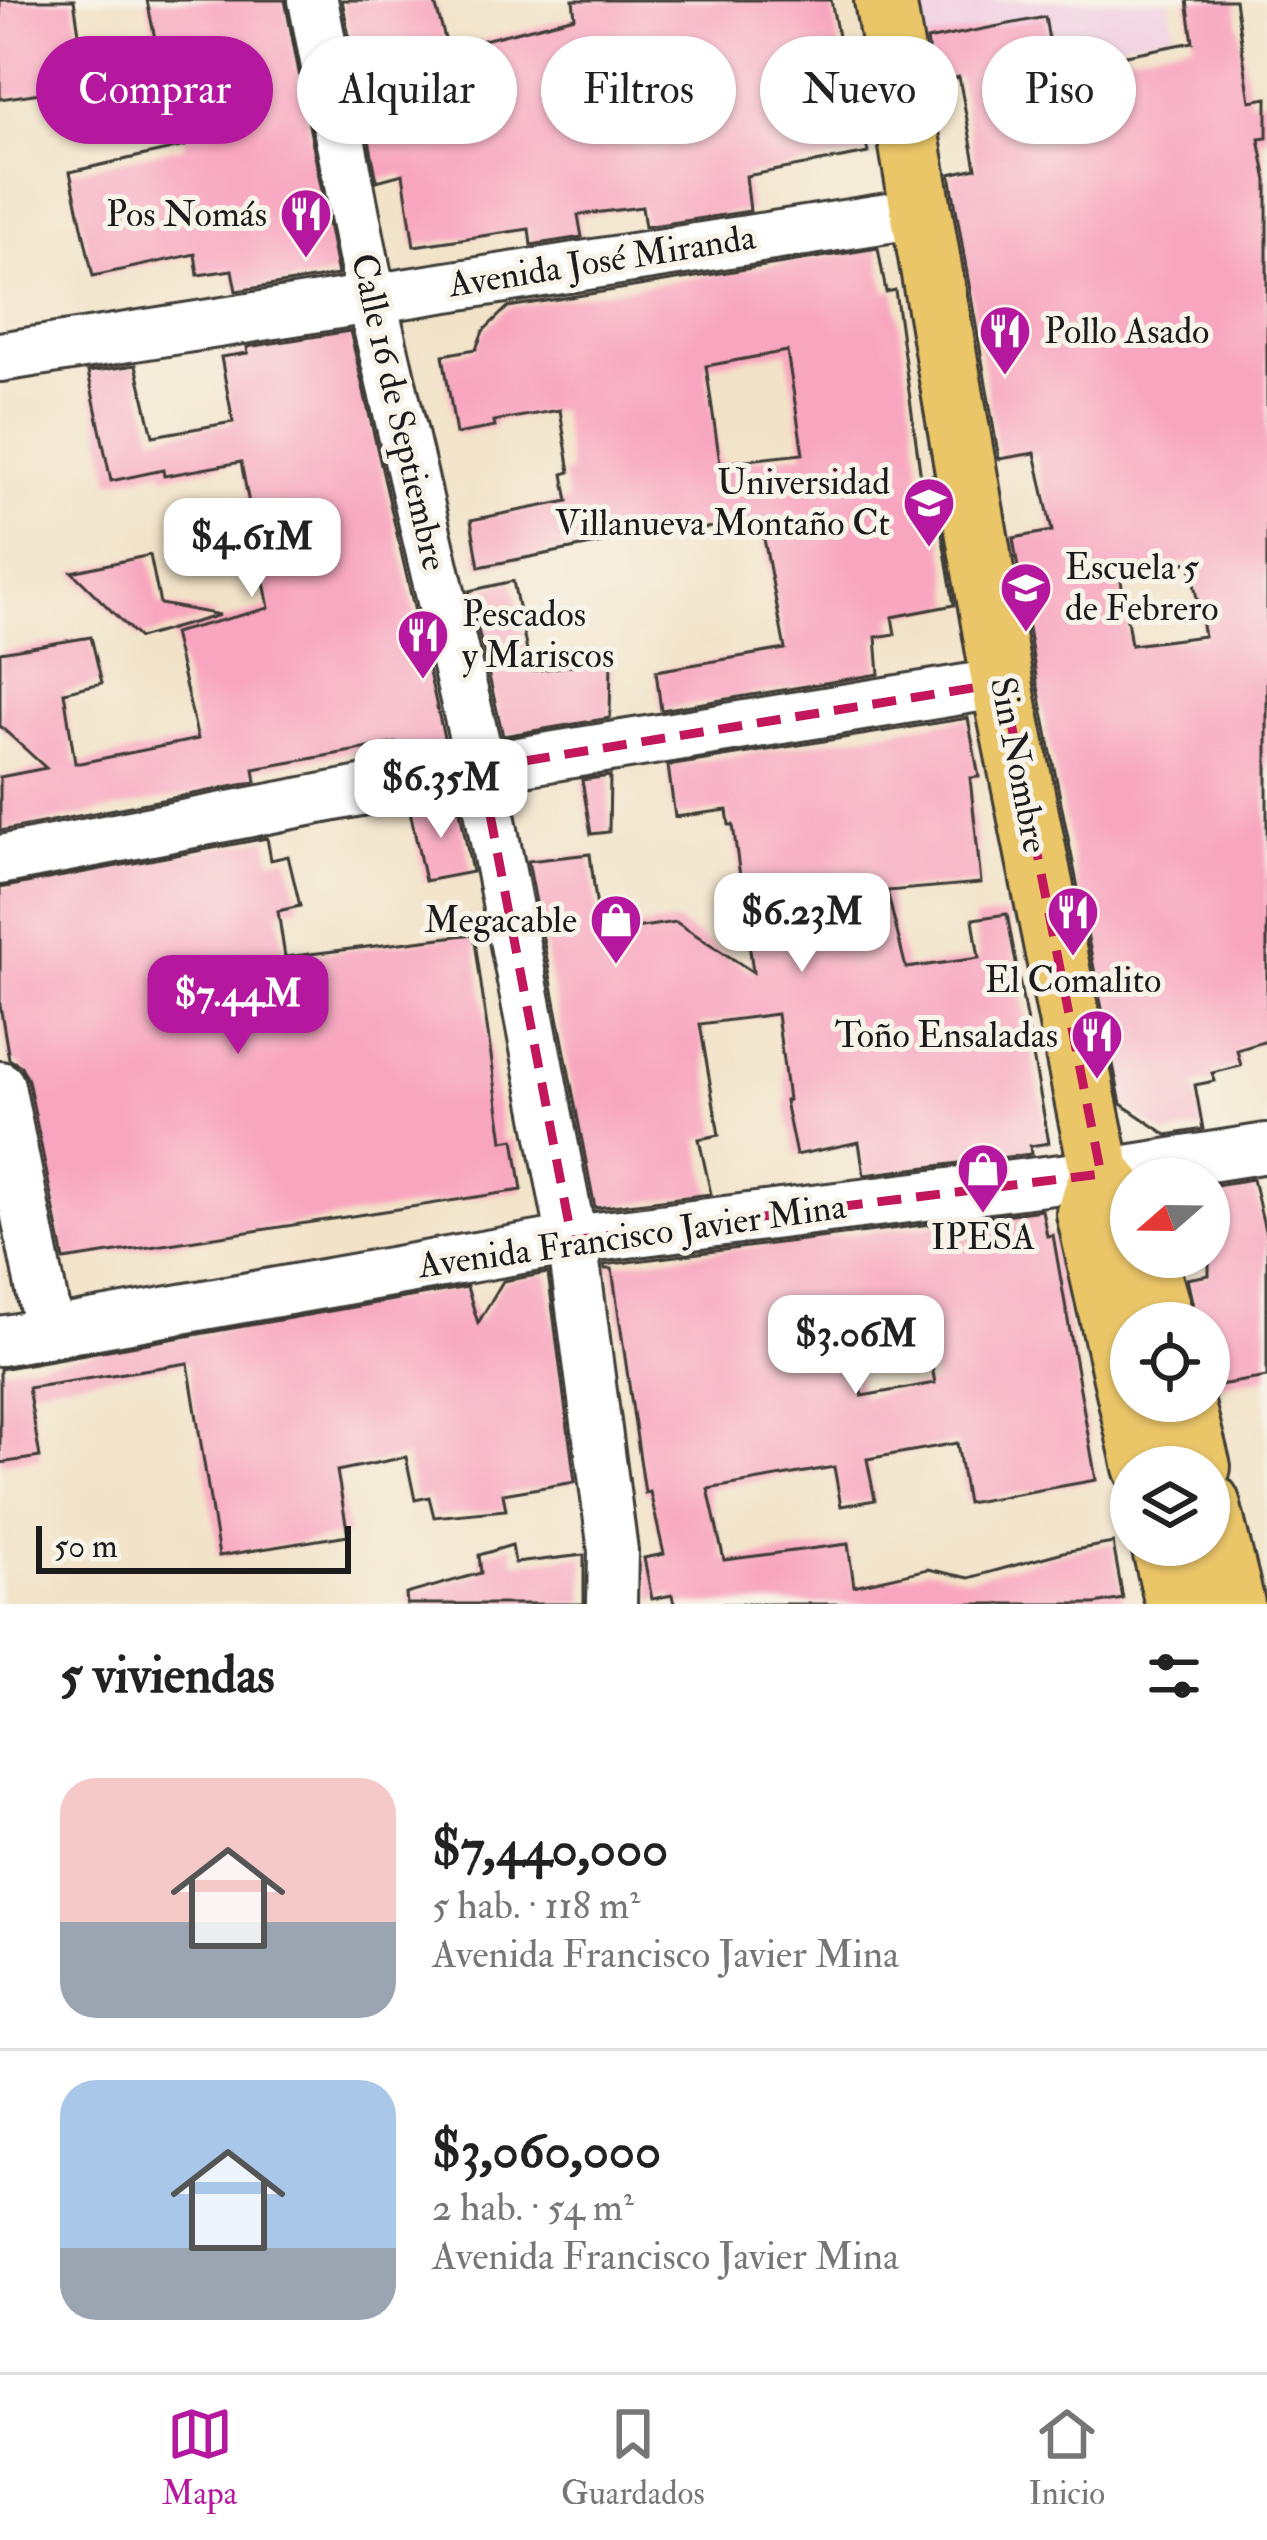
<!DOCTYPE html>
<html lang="es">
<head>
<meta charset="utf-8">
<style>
	:root { --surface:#fff; --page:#f6f6f6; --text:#222; --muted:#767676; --line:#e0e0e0; --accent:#b5179e }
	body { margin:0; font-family:"IM FELL Double Pica",serif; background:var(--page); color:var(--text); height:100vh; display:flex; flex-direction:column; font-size:45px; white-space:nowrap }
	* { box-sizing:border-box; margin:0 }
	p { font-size:39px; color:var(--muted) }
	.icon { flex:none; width:66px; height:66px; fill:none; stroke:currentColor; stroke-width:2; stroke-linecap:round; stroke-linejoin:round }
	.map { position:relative; height:1604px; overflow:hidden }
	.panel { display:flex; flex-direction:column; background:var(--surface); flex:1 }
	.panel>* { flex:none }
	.hud { position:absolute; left:36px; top:36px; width:1197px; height:108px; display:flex; gap:24px }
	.needle { width:78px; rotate:250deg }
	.buttons { position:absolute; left:1110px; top:1158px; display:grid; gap:24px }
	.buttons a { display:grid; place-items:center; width:120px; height:120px; border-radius:50%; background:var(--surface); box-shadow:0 3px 9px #0004; font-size:60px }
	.scale { position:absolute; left:36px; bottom:30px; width:315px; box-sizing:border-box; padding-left:12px; border:6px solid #1c1c1c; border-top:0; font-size:33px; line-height:42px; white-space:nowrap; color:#1c1c1c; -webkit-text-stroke:9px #f7f3e8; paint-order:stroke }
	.price { position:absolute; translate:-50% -102px; padding:0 27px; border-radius:24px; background:#fff; color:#222; font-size:39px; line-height:78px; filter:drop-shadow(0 3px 6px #0008) }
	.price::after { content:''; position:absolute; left:50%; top:72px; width:36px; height:27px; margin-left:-18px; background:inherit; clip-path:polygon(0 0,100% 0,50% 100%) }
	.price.selected { background:var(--accent); color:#fff }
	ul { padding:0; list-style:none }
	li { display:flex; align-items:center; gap:36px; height:300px; padding:0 60px }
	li+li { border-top:3px solid var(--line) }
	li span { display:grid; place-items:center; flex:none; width:336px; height:240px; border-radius:36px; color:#555 }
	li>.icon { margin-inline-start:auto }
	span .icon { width:144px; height:144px; fill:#fffc; stroke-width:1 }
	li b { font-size:51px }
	h2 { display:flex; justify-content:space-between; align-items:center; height:144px; padding:0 60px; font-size:51px }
	.chip { padding:0 42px; border-radius:54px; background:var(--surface); box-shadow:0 3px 9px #0004; font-size:42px; line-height:108px }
	.chip.selected { background:var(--accent); color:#fff }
	.dock { display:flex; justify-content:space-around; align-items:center; height:168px; border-top:3px solid var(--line); background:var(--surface); font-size:33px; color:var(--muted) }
	.dock a { display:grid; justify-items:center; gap:6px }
	.dock .selected { color:var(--accent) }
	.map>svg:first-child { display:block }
</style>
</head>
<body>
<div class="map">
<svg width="1267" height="1604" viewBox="0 0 1267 1604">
	<rect width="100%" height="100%" fill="#f7f3e8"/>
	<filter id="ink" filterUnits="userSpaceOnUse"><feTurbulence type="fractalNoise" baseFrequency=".00833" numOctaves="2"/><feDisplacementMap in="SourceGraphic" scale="24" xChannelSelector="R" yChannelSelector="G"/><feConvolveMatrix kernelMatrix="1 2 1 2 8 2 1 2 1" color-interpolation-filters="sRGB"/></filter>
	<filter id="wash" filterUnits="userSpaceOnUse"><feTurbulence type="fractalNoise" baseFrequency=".004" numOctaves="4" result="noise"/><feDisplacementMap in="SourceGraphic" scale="48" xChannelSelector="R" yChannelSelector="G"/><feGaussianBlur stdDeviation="2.7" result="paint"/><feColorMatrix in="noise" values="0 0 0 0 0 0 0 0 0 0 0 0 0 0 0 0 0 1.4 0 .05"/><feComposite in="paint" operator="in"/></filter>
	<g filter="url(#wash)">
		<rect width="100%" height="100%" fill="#f2e3c8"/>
		<polygon fill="#f1d0e3" points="889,0 1168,0 1175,32 904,89"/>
		<g id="blocks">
			<g fill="#f8a6bf" fill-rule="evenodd">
				<polygon points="0,0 74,0 87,86 0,99"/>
				<polygon points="147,0 285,0 338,275 236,291 232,270 198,275 195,254 93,276 70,172 185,146 173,65 161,68"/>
				<polygon points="342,0 434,0 448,49 575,17 573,0 831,0 842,57 859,54 865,97 857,98 868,153 746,176 750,211 645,227 642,207 578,215 582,237 531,245 529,229 414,246 403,174 377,181"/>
				<path d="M1187,0H1235L1250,101L1267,98V138L1259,139L1267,181V1041L1237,1050L1241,1066L1212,1073L1215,1081L1195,1085L1203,1129L1167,1135L1121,1104L1037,682L1013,538L1052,531L1035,453L999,459L950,174L976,168L959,77L934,82L927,40L1045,17L1054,69L1193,42ZM1190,562L1204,636L1131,645L1120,574Z"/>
				<path d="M878,248L886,292L895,290L921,478L932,475L954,605L892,617L895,634L876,637L879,674L661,710L656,671L785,649L761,523L658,532L479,567L471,520L568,501L563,474L570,472L560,410L494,421L495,427L456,434L443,355L476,349L483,331L508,307ZM787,351L803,454L720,463L706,366Z"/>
				<polygon points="350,331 446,746 398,755 396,743 254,769 256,782 0,831 0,777 46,768 0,726 0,652 91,637 102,683 64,692 75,763 80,763 198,739 173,633 269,608 241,462 164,476 163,470 111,481 88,372 136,365 153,436 233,422 221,357 248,353 247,347"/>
				<polygon points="150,555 160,604 220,615 139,638 72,572"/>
				<polygon points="513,581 531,671 611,660 610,718 503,736 469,591"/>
				<polygon points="968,718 979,777 970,778 981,883 887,891 906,968 979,958 973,919 1007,914 1049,1143 1030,1146 1031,1154 864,1175 859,1142 796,1155 785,1101 788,1100 777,1014 700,1024 719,1135 699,1139 711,1194 595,1208 528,861 590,854 600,933 676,922 753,972 733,825 729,825 727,810 675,817 668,766"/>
				<polygon points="610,776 609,832 591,834 582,780"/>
				<polygon points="458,801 472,872 425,881 410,811"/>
				<polygon points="267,838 271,860 288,856 300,906 278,911 285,957 474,934 503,1141 514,1139 522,1190 64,1260 28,1080 21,1066 9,1059 0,1005 0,888"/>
				<polygon points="1253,1179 1267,1239 1267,1377 1213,1386 1209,1379 1209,1323 1197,1323 1187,1279 1209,1275 1209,1186"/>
				<path d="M1042,1210L1047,1236L1053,1235L1096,1480L967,1503L957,1443L867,1459L875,1500L841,1506L834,1467L708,1489L724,1560L848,1544L854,1586L928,1569L969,1578L1063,1552L1113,1543L1123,1599L1095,1604H674L672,1595L652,1599L644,1558L664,1554L650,1492L645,1493L612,1269H605L604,1265ZM922,1312L935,1383L862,1396L850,1332L857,1330L856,1326Z"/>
				<polygon points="548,1273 575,1482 503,1494 506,1510 434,1517 429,1497 415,1500 406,1457 337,1471 348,1535 219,1556 188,1363 28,1388 40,1457 0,1463 0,1369 467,1287 478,1323 503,1281"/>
				<polygon points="512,1545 515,1563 584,1555 584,1604 407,1604 406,1594 481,1573 479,1555"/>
			</g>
		</g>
	</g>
	<g filter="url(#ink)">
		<use href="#blocks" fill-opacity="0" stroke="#3c3a36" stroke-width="3"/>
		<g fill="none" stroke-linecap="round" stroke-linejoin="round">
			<g stroke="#3c3a36" stroke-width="54">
				<g id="minor">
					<polyline points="313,0 371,297 481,768 572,1240 613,1551 612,1604"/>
					<polyline points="0,357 920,213"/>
					<polyline points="0,860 481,768 1003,683"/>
					<polyline points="0,1086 49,1331"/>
					<polyline points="0,1341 572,1240 1101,1174 1267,1148"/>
				</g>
			</g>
			<g stroke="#3c3a36" stroke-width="66">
				<g id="major">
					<polyline points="885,0 1005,699 1090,1123 1101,1174 1131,1210"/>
					<polyline points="1101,1174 1087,1213 1144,1467"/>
					<polyline points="1145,1257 1164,1323"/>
					<polyline points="1183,1401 1200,1467"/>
					<polyline points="1209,1503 1234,1604"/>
					<polyline points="1162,1545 1176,1604"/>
				</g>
			</g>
			<use href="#minor" stroke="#fff" stroke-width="48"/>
			<use href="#major" stroke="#ebc669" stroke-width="60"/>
		</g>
	</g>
	<path fill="none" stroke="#c2185b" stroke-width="9" stroke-dasharray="24 15" stroke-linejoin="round" d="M1003,683L1101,1174L572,1240L481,768Z"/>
	<defs>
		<g id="restaurant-pin" transform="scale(2.7)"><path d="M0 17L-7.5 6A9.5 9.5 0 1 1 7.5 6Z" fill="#b5179e" stroke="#f7f3e8"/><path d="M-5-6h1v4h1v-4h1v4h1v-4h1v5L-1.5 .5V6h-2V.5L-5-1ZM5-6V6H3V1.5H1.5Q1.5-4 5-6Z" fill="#fff"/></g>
		<g id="university-pin" transform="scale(2.7)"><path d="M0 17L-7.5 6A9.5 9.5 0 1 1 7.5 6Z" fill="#b5179e" stroke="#f7f3e8"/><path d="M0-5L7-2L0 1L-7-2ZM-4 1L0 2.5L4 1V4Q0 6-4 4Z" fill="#fff"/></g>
		<g id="school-pin" transform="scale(2.7)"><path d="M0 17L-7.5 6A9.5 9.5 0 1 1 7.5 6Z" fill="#b5179e" stroke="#f7f3e8"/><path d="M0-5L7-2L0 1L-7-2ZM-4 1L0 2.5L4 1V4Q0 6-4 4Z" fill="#fff"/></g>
		<g id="shop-pin" transform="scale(2.7)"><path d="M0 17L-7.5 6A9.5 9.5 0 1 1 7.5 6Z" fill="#b5179e" stroke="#f7f3e8"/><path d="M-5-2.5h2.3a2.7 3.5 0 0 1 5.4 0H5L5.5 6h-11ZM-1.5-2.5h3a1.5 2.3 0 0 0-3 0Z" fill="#fff"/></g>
	</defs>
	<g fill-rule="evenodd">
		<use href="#restaurant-pin" x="306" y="214"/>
		<use href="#restaurant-pin" x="1005" y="331"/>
		<use href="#university-pin" x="929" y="503"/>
		<use href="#school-pin" x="1026" y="588"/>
		<use href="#restaurant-pin" x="423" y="635"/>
		<use href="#restaurant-pin" x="1073" y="912"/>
		<use href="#shop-pin" x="616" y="920"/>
		<use href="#restaurant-pin" x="1097" y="1035"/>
		<use href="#shop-pin" x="983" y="1169"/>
	</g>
	<g text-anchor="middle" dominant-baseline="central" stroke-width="10" stroke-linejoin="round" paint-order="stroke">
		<g font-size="36" fill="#1c1c1c" stroke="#f7f3e8" text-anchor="end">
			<text x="267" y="214">Pos Nomás</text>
			<text x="1044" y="331" text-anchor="start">Pollo Asado</text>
			<text x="890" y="482">Universidad<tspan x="890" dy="41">Villanueva Montaño Ct</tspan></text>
			<text x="1065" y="567" text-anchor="start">Escuela 5<tspan x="1065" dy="41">de Febrero</tspan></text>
			<text x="462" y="614" text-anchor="start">Pescados<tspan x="462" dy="41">y Mariscos</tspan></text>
			<text x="577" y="920">Megacable</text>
			<text x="1073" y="980" text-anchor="middle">El Comalito</text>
			<text x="1058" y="1035">Toño Ensaladas</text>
			<text x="983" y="1237" text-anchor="middle">IPESA</text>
		</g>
		<g font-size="36" fill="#1c1c1c" stroke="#f7f3e8">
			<text transform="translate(602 261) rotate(-9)">Avenida José Miranda</text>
			<text transform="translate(399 412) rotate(77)">Calle 16 de Septiembre</text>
			<text transform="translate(1019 765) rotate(79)">Sin Nombre</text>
			<text transform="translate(632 1236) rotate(-8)">Avenida Francisco Javier Mina</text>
		</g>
	</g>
</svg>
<div class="buttons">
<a><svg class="needle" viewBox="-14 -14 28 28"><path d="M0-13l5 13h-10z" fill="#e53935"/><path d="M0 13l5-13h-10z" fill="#767676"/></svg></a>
<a><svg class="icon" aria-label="locate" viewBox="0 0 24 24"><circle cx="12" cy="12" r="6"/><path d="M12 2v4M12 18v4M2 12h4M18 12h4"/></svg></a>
<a><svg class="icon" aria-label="layers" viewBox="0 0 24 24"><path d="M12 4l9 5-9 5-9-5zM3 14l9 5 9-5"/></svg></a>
</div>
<div class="scale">50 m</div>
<b class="price" style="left:252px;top:600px">$4.61M</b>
<b class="price" style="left:441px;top:841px">$6.35M</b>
<b class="price" style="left:802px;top:975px">$6.23M</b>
<b class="price selected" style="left:238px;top:1057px">$7.44M</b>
<b class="price" style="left:856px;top:1397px">$3.06M</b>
<div class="hud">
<a class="chip selected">Comprar</a>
<a class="chip">Alquilar</a>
<a class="chip">Filtros</a>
<a class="chip">Nuevo</a>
<a class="chip">Piso</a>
</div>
</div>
<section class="panel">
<h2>5 viviendas<svg class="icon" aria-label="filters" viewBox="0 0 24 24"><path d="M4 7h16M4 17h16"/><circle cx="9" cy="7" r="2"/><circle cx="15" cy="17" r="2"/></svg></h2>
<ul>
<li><span style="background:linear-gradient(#f6c9c9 60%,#9aa5b1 0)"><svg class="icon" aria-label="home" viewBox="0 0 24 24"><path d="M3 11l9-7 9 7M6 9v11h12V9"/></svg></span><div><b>$7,440,000</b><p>5 hab. · 118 m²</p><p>Avenida Francisco Javier Mina</p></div></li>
<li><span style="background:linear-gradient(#a9c7e8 70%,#9aa5b1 0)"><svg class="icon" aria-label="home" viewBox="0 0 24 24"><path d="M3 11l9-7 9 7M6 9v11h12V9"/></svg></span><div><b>$3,060,000</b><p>2 hab. · 54 m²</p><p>Avenida Francisco Javier Mina</p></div></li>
</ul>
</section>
<nav class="dock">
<a class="selected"><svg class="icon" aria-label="map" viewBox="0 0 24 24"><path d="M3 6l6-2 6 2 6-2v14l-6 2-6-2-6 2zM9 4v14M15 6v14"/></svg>Mapa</a>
<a><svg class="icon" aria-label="saved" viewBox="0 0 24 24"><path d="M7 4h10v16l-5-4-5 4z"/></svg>Guardados</a>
<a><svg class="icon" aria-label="home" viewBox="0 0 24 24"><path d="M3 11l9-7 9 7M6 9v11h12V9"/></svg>Inicio</a>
</nav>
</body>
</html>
